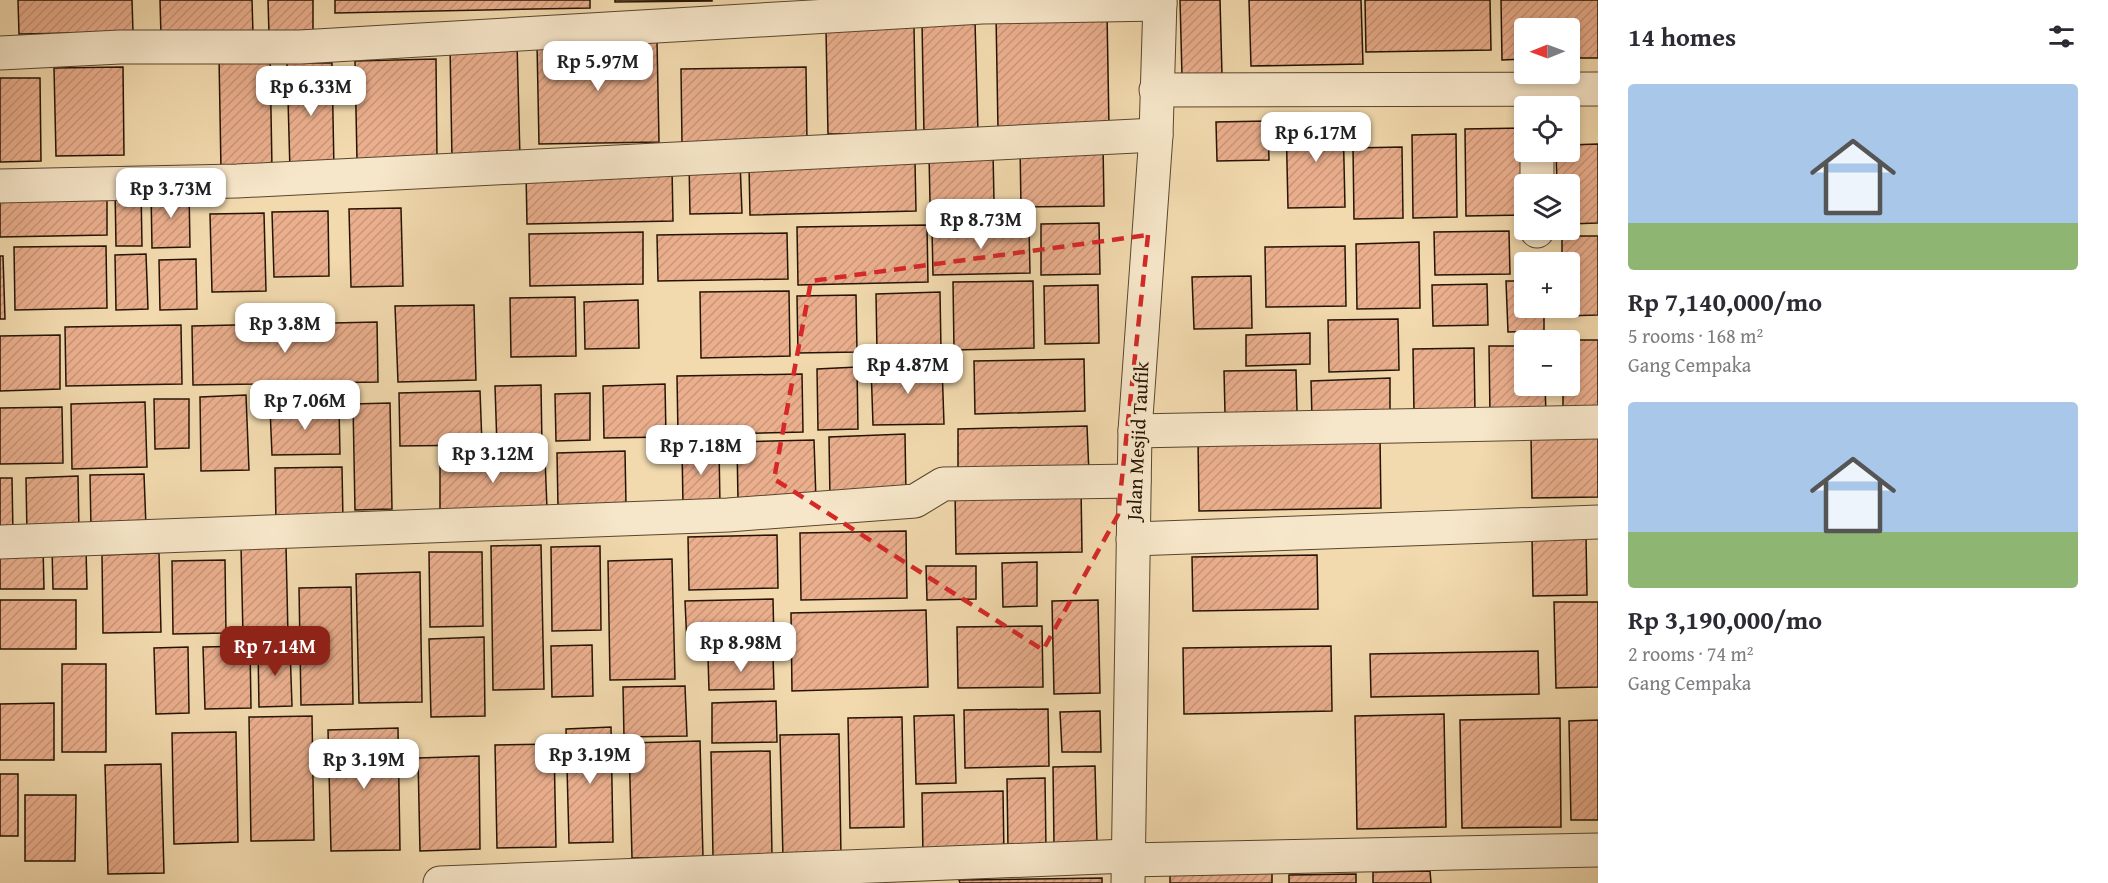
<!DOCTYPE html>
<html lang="en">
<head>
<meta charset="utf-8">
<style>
	:root { --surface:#fff; --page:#f7f7f7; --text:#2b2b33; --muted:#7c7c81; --accent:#8f2418 }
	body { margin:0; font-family:"Gentium Book Plus",serif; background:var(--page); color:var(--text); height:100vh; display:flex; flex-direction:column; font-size:22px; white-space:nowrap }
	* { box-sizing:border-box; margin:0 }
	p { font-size:20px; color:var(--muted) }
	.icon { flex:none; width:33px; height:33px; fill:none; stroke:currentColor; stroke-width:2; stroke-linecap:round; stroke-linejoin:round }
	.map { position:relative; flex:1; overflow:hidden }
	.side { display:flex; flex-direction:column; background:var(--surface); width:510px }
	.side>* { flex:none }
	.needle { width:39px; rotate:269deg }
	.fabs { position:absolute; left:1514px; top:18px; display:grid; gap:12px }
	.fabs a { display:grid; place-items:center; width:66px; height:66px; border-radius:6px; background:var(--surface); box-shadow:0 3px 9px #0003; font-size:30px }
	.price { position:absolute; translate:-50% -51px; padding:0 14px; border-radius:12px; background:#fff; color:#222; font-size:20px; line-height:39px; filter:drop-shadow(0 2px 3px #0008) }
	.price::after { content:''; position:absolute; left:50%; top:36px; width:18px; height:14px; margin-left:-9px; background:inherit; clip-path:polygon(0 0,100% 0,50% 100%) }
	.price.active { background:var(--accent); color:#fff }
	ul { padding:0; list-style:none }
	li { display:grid; align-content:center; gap:12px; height:318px; padding:0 30px }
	li span { display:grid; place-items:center; height:186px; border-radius:6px; color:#555 }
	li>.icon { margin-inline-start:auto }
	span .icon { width:108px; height:108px; fill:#fffc; stroke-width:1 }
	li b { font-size:26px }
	h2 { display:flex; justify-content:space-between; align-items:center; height:72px; padding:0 30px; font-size:26px }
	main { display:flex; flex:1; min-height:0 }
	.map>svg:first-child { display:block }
</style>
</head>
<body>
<main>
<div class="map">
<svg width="1598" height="883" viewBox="0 0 1598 883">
	<defs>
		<pattern id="building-hatch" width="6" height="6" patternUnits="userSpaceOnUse" patternTransform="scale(1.5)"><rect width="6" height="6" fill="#ebaf8e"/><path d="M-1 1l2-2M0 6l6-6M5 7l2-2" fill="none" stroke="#c99679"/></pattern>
	</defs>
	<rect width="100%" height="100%" fill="#f2daae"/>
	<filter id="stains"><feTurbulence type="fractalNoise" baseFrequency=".00333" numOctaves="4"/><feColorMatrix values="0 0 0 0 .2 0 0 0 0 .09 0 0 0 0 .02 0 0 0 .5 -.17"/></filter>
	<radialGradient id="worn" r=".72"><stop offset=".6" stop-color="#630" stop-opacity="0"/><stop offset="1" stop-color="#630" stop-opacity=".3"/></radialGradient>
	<g fill="url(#building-hatch)" stroke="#251403" stroke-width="1.5">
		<polygon points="18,0 132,0 133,32 19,34"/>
		<polygon points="160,0 252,0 253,34 161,36"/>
		<polygon points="268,0 313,0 313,33 269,34"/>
		<polygon points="335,0 590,0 590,8 335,13"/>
		<polygon points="615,0 712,0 712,1 615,2"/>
		<polygon points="1180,0 1220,0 1222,75 1182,76"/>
		<polygon points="1249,0 1361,0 1363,64 1251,66"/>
		<polygon points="1365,0 1490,0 1491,50 1366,52"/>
		<polygon points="1501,0 1598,0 1598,58 1569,58 1569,28 1524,28 1524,59 1502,60"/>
		<polygon points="1107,12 1109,128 998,130 996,14"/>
		<polygon points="975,21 978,133 924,135 922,22"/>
		<polygon points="914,27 916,133 828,134 826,30"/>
		<polygon points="657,41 659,142 539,144 537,43"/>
		<polygon points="517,43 520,158 452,160 450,45"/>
		<polygon points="270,55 272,169 221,170 219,56"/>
		<polygon points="436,59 437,158 357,160 355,61"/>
		<polygon points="287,63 332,63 334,170 290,171"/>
		<polygon points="123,67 124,155 56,156 54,68"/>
		<polygon points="806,67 807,142 682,144 681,69"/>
		<polygon points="0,78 40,78 41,161 0,162"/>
		<polygon points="1343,118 1345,207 1288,208 1286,119"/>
		<polygon points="1268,121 1269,160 1217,161 1216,122"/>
		<polygon points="1524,128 1524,215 1466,216 1465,129"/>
		<polygon points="1456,134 1457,217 1413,218 1412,135"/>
		<polygon points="1103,144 1104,206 1021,207 1020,145"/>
		<polygon points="1598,144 1598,223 1569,224 1569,184 1557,184 1556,152 1569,152 1569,145"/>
		<polygon points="1402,147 1403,218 1354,219 1353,148"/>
		<polygon points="993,152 994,201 930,202 929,154"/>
		<polygon points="689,161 740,161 742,213 690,214"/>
		<polygon points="915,161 916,211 750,215 749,165"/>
		<polygon points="672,168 673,221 527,224 526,171"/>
		<polygon points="107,186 107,235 0,237 0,188"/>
		<polygon points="115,188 141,188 142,246 116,246"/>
		<polygon points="189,189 190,247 152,248 151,191"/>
		<polygon points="401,208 403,286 351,287 349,209"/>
		<polygon points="328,211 329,276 274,277 272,212"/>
		<polygon points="264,213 266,291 212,292 210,214"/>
		<polygon points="1099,223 1100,274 1041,275 1041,224"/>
		<polygon points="927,225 928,282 798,285 797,227"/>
		<polygon points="1029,226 1030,273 933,275 932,228"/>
		<polygon points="1509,231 1510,274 1435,275 1434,232"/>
		<polygon points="643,232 643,284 530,286 529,234"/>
		<polygon points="787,233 788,279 658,281 657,235"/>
		<polygon points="1562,236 1598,236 1598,315 1564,316 1564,308 1569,308 1569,262 1562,262"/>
		<polygon points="1419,242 1420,308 1357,309 1356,244"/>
		<polygon points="106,246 107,308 15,310 14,247"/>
		<polygon points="1345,246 1346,306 1266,307 1265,247"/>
		<polygon points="146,254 148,309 116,310 115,255"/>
		<polygon points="0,256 3,256 5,319 0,319"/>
		<polygon points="196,259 197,309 160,310 159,260"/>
		<polygon points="1251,276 1252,328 1194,329 1192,277"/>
		<polygon points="1033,281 1034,348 954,350 953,282"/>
		<polygon points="1506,281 1524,281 1524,308 1544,308 1544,331 1508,332"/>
		<polygon points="1487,284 1488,325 1433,326 1432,285"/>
		<polygon points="1098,285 1099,343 1045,344 1044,286"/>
		<polygon points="789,291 790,356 701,358 700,292"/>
		<polygon points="940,292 941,351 877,352 876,294"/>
		<polygon points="856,295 857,352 798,353 797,296"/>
		<polygon points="575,297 576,356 511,357 510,298"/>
		<polygon points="638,300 639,348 585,349 584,302"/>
		<polygon points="474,305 476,380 398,382 395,306"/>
		<polygon points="1398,319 1399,370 1329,372 1328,320"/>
		<polygon points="377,322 378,382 193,385 192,326"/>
		<polygon points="181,325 182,384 66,386 65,327"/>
		<polygon points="1310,333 1310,364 1246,366 1246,335"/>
		<polygon points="60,335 60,389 0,391 0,336"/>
		<polygon points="1567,340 1598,340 1598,414 1563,415 1563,386 1569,386 1569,340"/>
		<polygon points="1489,346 1524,346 1524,386 1545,386 1546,414 1490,415"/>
		<polygon points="1474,348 1475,412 1414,413 1413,349"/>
		<polygon points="1084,359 1085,411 975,414 974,361"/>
		<polygon points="942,365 944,424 873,425 871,366"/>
		<polygon points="857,367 858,429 818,430 817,369"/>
		<polygon points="1296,370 1297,412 1225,413 1224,371"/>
		<polygon points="802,374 803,432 678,435 677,376"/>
		<polygon points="1390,378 1390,417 1312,418 1311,381"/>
		<polygon points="665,384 666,437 604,438 603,386"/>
		<polygon points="541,385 542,446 497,447 495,386"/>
		<polygon points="480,391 482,445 400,446 399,393"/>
		<polygon points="590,393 590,440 556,441 555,394"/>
		<polygon points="246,395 249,470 201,471 200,397"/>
		<polygon points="154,399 189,399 189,448 155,449"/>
		<polygon points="145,402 147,467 72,469 71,404"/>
		<polygon points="390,403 392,509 355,510 353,404"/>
		<polygon points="339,406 340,454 272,455 270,408"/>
		<polygon points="62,407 63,463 0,464 0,408"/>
		<polygon points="1087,426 1089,474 958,477 958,429"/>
		<polygon points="905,434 906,496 830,499 829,437"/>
		<polygon points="1598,434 1598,497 1532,498 1531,436"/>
		<polygon points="1380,437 1381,508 1199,511 1198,440"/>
		<polygon points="814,440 816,500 738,501 737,442"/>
		<polygon points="682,447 719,447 720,505 683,506"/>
		<polygon points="625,451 626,505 558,507 557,453"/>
		<polygon points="545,457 547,509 440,511 440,458"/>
		<polygon points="342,467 343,522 276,524 275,468"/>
		<polygon points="144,474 146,527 91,529 90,475"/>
		<polygon points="78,476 79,534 27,535 26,478"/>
		<polygon points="0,478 12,478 13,534 0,534"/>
		<polygon points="1081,487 1082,552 956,554 955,490"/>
		<polygon points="906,531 907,598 801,600 800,533"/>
		<polygon points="777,535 778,588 689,590 688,537"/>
		<polygon points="1586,536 1587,595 1533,596 1532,537"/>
		<polygon points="286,545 288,636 243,637 241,546"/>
		<polygon points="541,545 544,689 493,690 491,546"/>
		<polygon points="43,546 44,589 0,589 0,547"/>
		<polygon points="600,546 601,630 552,631 551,547"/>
		<polygon points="52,548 86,548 87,589 53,589"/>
		<polygon points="429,552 482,552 483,626 430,627"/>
		<polygon points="159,553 161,632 103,633 102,555"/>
		<polygon points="1317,555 1318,609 1193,611 1192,557"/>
		<polygon points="672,559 675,679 610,680 608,561"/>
		<polygon points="225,560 226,633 173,634 172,561"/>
		<polygon points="1037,562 1037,606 1003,607 1002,563"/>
		<polygon points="926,566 976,566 976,599 927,600"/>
		<polygon points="420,572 422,702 359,703 356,574"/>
		<polygon points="351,587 353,704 301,705 299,588"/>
		<polygon points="773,599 774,643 687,645 685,601"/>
		<rect x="0" y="600" width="76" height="49"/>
		<polygon points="1098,600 1100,693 1054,694 1052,601"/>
		<polygon points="1554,602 1598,602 1598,687 1556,688"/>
		<polygon points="926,610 928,687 792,691 791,613"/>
		<polygon points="1042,626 1043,687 958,688 957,627"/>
		<polygon points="484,637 485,716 431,717 429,639"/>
		<polygon points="592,645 593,696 552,697 551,646"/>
		<polygon points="250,646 251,708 205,709 203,647"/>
		<polygon points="1331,646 1332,711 1184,714 1183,648"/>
		<polygon points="188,647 189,713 156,714 154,648"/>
		<polygon points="258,648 290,648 292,706 259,707"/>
		<polygon points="1538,651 1539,694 1371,697 1370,654"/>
		<polygon points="773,655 774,689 709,690 708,657"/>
		<rect x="62" y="664" width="44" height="88"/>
		<polygon points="685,686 687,736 624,737 623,687"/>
		<polygon points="776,701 777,742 712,743 712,703"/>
		<polygon points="54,703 54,760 0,760 0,704"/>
		<polygon points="1048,709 1049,766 965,768 964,710"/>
		<polygon points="1100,711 1101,752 1062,752 1060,712"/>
		<polygon points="1444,714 1446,827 1357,829 1355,716"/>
		<polygon points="954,715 956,783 916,784 914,716"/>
		<polygon points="312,716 314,840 251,841 249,717"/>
		<polygon points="902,717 904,827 850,828 848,718"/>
		<polygon points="1560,718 1561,827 1462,828 1460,720"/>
		<polygon points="1598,720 1598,820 1571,820 1569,721"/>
		<polygon points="611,727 613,842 569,843 566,729"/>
		<polygon points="398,728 400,850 331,851 328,730"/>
		<polygon points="236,732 238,842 174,844 172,733"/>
		<polygon points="839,734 841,857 783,859 780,735"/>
		<polygon points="700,741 703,857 632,858 629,743"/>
		<polygon points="554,744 556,847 497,848 495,745"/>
		<polygon points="770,751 772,855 713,856 711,752"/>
		<polygon points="479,756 480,849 420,851 418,758"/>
		<polygon points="161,764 164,873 108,874 105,765"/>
		<polygon points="1095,766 1097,843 1054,845 1053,767"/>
		<rect x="0" y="774" width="18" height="62"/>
		<polygon points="1045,778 1046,849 1008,849 1007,779"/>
		<polygon points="1003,791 1004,857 923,858 922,793"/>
		<polygon points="25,795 76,795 75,861 25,861"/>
		<polygon points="1272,870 1272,883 1170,883 1170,872"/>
		<polygon points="1430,871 1431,883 1373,883 1373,872"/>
		<polygon points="1356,874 1356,883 1289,883 1289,875"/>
		<polygon points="1102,878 1102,883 960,883 959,880"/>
	</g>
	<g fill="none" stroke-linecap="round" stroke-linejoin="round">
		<g stroke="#58462e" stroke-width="35">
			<g id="minor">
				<polyline points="0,53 120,47 300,47 982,7 1160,4"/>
				<polyline points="1156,90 1598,89"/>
				<polyline points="1537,152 1537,184"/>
				<polyline points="0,186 237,181 1156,135"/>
				<polyline points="1537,230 1537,231"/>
				<polyline points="1135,431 1598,422"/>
				<polyline points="1133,539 1598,522"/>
				<polyline points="0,542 728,515 915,501 943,484 1134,481"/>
				<polyline points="1128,860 1598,850"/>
				<polyline points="440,883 1128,856"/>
				<polyline points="1128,883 1135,431 1156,135 1160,0"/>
			</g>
		</g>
		<use href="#minor" stroke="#f7e7ca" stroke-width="33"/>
	</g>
	<path fill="none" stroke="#d62828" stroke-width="4.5" stroke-dasharray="12 8" stroke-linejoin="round" d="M1148,235L1118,515L1043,650L774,479L811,281Z"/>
	<g text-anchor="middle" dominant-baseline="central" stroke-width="6" stroke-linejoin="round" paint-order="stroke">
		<g font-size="20" fill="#251403" stroke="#f7e7ca">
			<text transform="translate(1137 441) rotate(-87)">Jalan Mesjid Taufik</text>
		</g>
	</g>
	<rect width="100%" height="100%" filter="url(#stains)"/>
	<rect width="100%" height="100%" fill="url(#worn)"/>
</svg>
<div class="fabs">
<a><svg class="needle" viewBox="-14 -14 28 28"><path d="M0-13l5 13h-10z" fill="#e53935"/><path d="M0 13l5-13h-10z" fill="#7c7c81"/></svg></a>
<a><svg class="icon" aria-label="locate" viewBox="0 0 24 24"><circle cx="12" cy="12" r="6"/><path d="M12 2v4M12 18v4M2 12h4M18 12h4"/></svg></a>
<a><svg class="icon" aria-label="layers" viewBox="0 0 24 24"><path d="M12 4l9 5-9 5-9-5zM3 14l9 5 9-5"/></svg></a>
<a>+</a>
<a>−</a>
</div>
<b class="price" style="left:598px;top:92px">Rp 5.97M</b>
<b class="price" style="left:311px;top:117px">Rp 6.33M</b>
<b class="price" style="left:1316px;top:163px">Rp 6.17M</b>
<b class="price" style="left:171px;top:219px">Rp 3.73M</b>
<b class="price" style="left:981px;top:250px">Rp 8.73M</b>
<b class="price" style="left:285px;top:354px">Rp 3.8M</b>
<b class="price" style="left:908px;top:395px">Rp 4.87M</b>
<b class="price" style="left:305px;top:431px">Rp 7.06M</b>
<b class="price" style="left:701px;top:476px">Rp 7.18M</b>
<b class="price" style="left:493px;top:484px">Rp 3.12M</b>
<b class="price" style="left:741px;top:673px">Rp 8.98M</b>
<b class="price active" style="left:275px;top:677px">Rp 7.14M</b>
<b class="price" style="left:590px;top:785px">Rp 3.19M</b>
<b class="price" style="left:364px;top:790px">Rp 3.19M</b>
</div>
<section class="side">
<h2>14 homes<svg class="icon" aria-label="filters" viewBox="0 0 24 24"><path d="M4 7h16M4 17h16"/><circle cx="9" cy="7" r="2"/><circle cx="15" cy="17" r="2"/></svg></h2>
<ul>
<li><span style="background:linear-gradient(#a9c7e8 75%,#8fb573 0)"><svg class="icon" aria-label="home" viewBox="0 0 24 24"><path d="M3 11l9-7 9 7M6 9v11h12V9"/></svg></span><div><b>Rp 7,140,000/mo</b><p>5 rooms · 168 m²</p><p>Gang Cempaka</p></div></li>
<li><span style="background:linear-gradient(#a9c7e8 70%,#8fb573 0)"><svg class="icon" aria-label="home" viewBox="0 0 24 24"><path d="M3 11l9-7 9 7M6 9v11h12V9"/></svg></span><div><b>Rp 3,190,000/mo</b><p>2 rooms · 74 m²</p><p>Gang Cempaka</p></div></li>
</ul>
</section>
</main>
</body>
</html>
